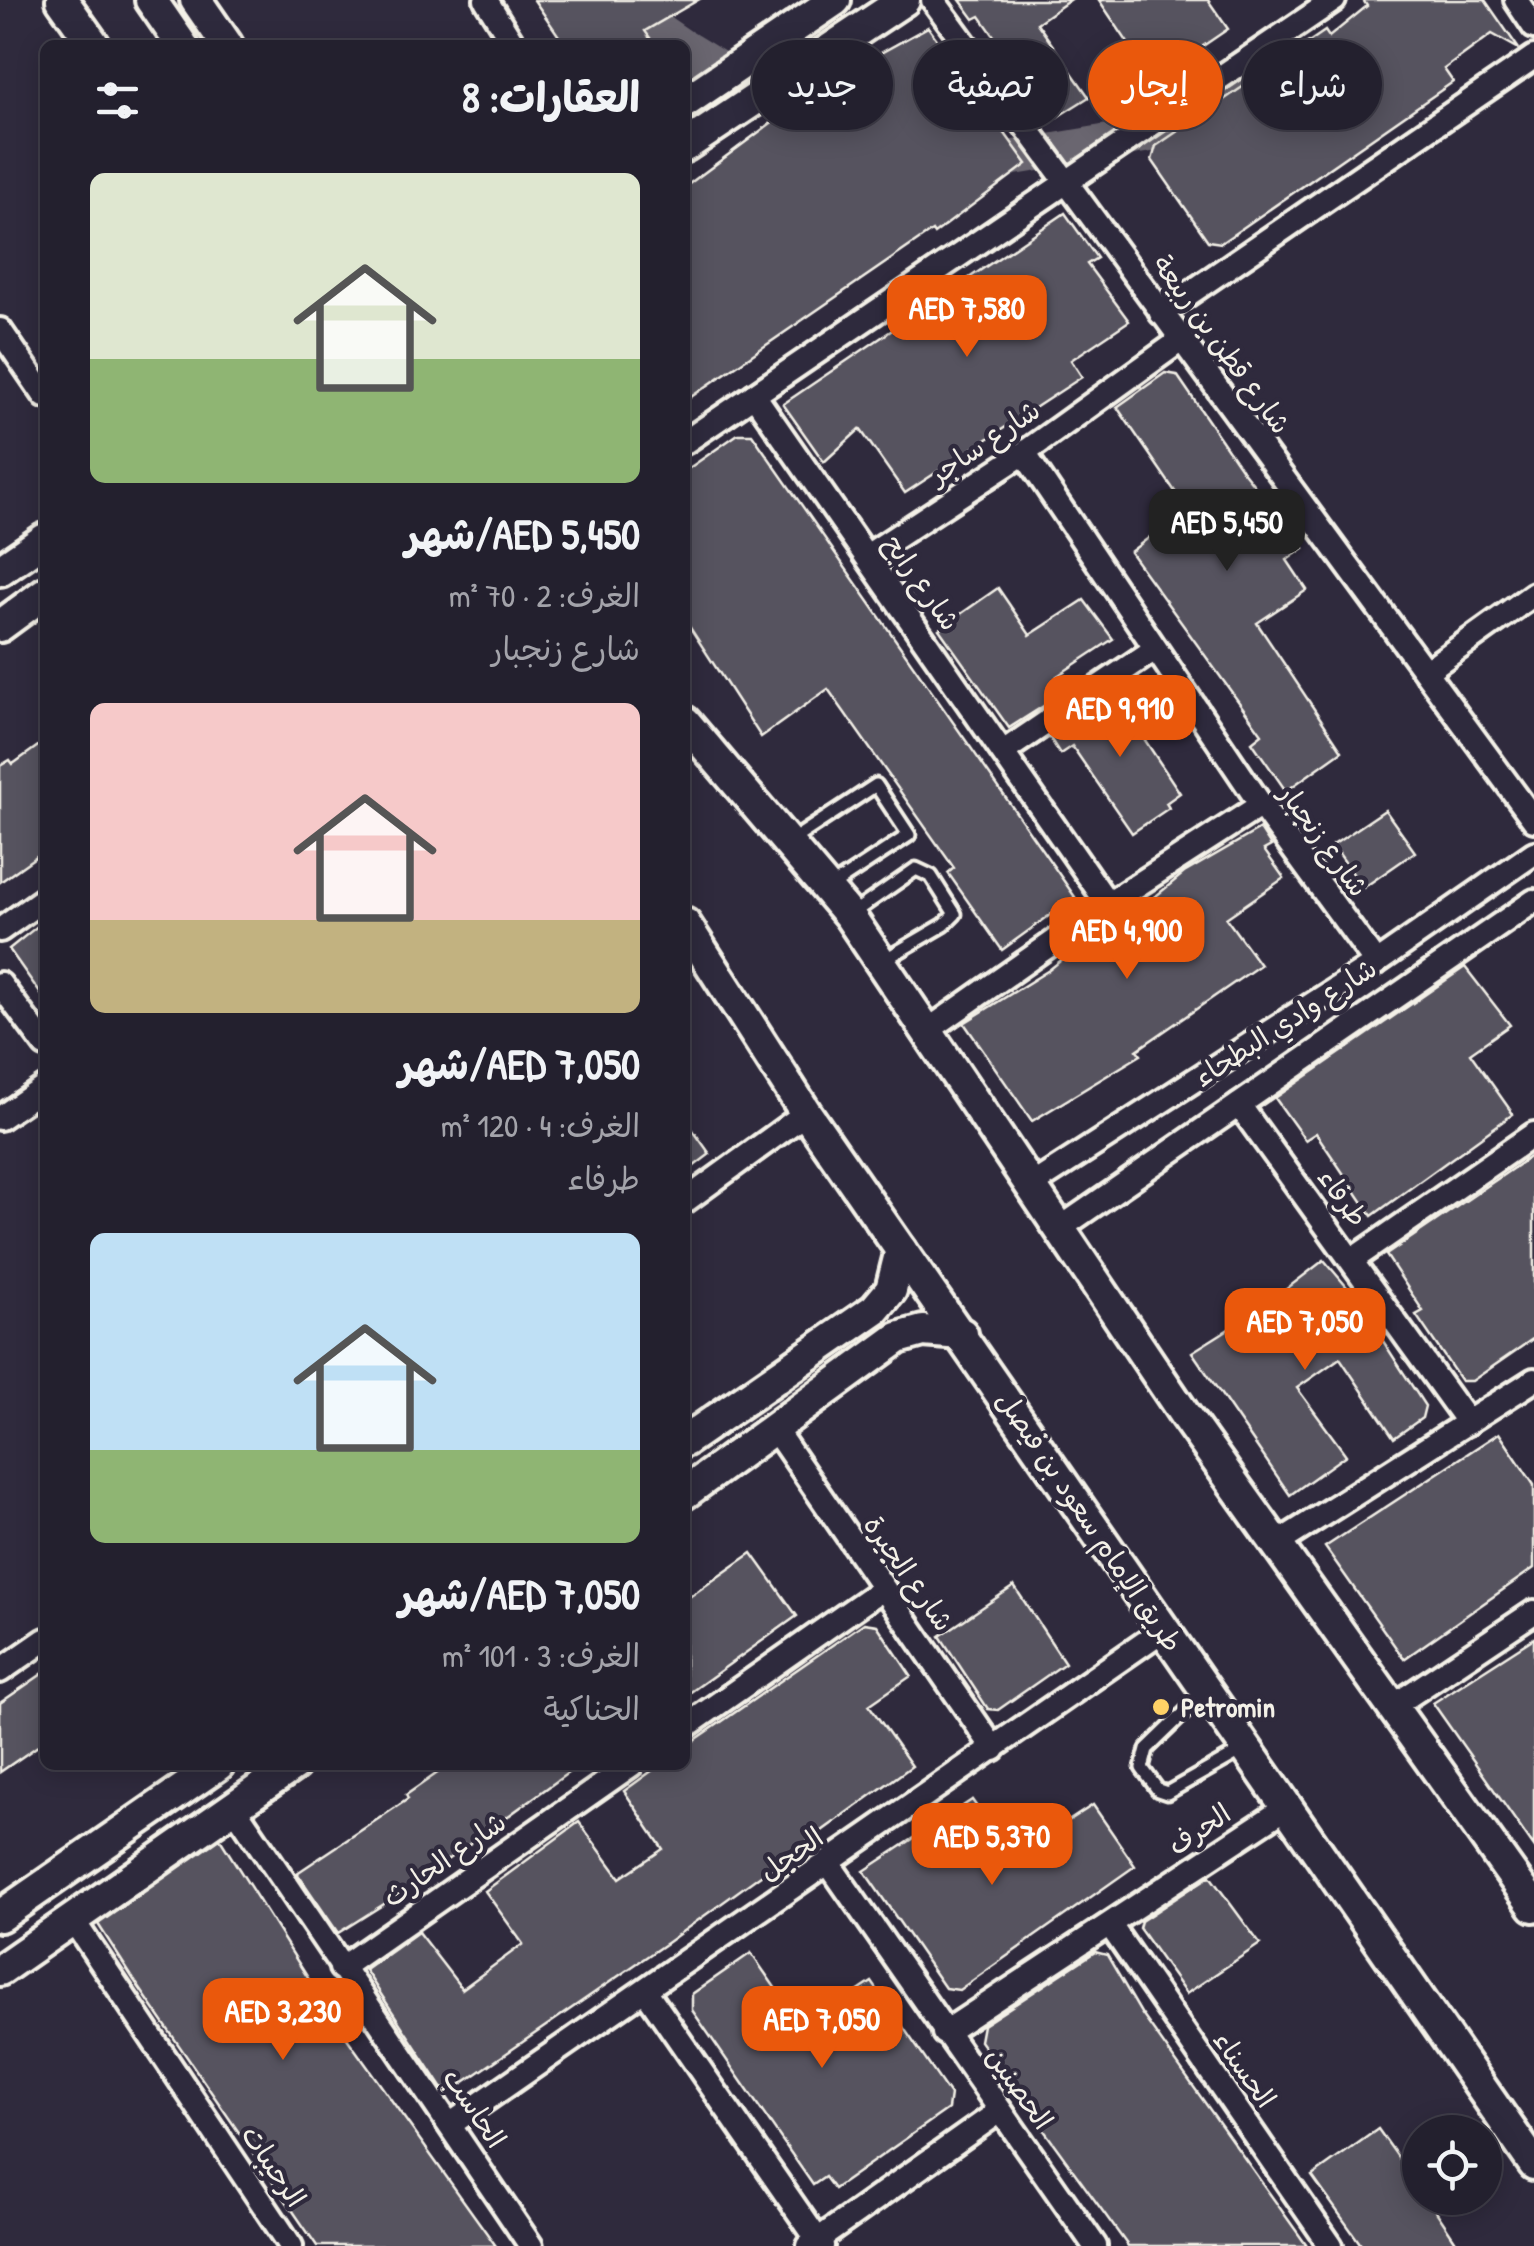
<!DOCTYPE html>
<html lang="ar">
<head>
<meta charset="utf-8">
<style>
	:root { --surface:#23202e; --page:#2b2836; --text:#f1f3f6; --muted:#a3a3aa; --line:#403e4a; --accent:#ea580c }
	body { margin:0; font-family:"Patrick Hand","Playpen Sans Arabic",sans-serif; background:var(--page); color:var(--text); direction:rtl; height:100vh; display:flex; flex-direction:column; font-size:38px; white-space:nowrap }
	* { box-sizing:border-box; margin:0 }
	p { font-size:32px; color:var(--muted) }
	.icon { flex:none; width:55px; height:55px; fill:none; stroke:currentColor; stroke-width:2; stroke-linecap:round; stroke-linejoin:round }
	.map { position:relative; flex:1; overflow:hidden; direction:ltr }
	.side { position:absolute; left:40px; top:40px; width:650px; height:1730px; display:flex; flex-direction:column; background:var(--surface); border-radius:15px; box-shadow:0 5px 25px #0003,0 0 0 2px var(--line); direction:rtl }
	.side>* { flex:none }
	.hud { position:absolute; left:720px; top:40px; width:662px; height:90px; direction:rtl; display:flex; gap:20px }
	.tools { position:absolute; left:1402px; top:2115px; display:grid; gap:20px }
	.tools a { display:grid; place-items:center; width:100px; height:100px; border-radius:50%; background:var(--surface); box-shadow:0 5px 25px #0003,0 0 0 2px var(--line); font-size:50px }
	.price { position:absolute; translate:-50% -85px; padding:0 22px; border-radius:20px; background:var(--accent); color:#fff; font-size:32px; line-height:65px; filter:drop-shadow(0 2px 5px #0008) }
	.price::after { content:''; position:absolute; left:50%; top:60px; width:30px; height:22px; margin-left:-15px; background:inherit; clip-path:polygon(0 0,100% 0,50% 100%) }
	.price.selected { background:#222; color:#fff }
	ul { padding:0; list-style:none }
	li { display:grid; align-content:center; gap:20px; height:530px; padding:0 50px }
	li span { display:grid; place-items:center; height:310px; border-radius:15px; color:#555 }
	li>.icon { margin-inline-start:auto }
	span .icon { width:180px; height:180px; fill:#fffc; stroke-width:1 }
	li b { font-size:42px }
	h2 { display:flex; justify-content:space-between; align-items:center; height:120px; padding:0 50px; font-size:42px }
	.tag { padding:0 35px; border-radius:45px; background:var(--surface); box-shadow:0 5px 25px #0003,0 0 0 2px var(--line); font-size:35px; line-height:90px }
	.tag.selected { background:var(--accent); color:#fff }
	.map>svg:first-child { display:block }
</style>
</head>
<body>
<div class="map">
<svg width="1534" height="2246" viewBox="0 0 1534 2246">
	<rect width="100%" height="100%" fill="#2f2a3d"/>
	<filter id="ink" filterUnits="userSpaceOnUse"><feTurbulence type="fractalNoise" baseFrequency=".01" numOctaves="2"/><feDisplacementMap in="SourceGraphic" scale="20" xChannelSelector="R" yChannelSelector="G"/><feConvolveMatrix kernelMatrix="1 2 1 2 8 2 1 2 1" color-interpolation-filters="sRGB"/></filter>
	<g filter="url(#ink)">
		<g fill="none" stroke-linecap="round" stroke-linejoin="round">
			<g stroke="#6a6670" stroke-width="35">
				<polyline points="615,0 680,45"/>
				<polyline points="685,48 811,125 832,130"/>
				<polyline points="975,164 1159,133 1251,91"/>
			</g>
		</g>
		<g fill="#56525f" stroke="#f4f1e8" stroke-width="2.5">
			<polygon points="534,0 698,0 645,31 650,38 640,45 565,45"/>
			<polygon points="960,0 1070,0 1037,23 1089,97 1046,124 1028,104 1036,98 1006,64 1011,60 980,16 974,19"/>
			<polygon points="1099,0 1208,0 1228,29 1153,80"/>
			<polygon points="1363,0 1485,0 1519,49 1492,34 1444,69 1453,82 1221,243 1208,241 1152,160 1156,146 1325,31 1329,37 1367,6"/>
			<polygon points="928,27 1027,164 934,234 932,231 685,401 685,187 821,86"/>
			<polygon points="1065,213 1097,258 1087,264 1129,321 1071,360 1082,377 905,493 860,429 824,462 783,404"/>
			<polygon points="1165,373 1177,375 1242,470 1304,548 1287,560 1307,590 1257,623 1342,751 1286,791 1252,742 1262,734 1130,552 1187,509 1117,407"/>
			<polygon points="738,434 752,434 1075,897 1002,950 948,873 954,868 828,689 761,737 685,620 685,471"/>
			<polygon points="998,588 1030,635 1084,600 1113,639 1057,676 1067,691 1009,728 939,629"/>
			<polygon points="1128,685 1141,703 1127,713 1180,793 1166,803 1169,808 1132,833 1072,746 1060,754 1050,738"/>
			<polygon points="45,741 45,850 0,882 0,766 10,760 13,764"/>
			<polygon points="1385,810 1415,852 1363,888 1333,845"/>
			<polygon points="1260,829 1271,846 1264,850 1284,878 1226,918 1260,965 1137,1050 1141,1055 1032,1121 964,1023 1049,970 1116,916 1129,908 1134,914 1184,873"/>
			<polygon points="45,920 45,1000 9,949"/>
			<polygon points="1465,967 1510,1025 1470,1053 1513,1114 1372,1216 1316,1133 1305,1140 1275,1098"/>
			<polygon points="685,1119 710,1154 685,1173"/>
			<polygon points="1534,1154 1534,1338 1472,1381 1461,1381 1416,1315 1423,1311 1386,1255"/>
			<polygon points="1324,1260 1352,1293 1425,1406 1422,1418 1394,1438 1340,1358 1297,1388 1346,1455 1290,1495 1192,1352 1259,1310"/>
			<polygon points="1499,1433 1534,1485 1534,1568 1404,1659 1325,1547"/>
			<polygon points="752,1553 797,1616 685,1696 685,1600"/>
			<polygon points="1014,1586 1065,1663 998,1710 988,1709 940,1636"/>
			<polygon points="864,1623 877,1625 911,1676 869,1705 912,1766 668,1942 453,2090 443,2089 365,1970 418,1932 462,1989 523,1944 485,1891 579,1822 620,1878 663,1849 624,1791 660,1765 685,1765 685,1747"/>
			<polygon points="1534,1638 1534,1847 1433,1703"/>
			<polygon points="45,1672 45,1741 0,1772 0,1703"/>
			<polygon points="449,1765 579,1765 400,1894 338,1933 297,1873 408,1799 406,1795"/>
			<polygon points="972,1800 1013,1857 1093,1805 1135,1866 959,1990 945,1988 864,1871"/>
			<polygon points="220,1839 339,2027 496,2246 317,2246 134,1980 98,1924"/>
			<polygon points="1210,1876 1260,1944 1186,1994 1139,1928 1141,1921"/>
			<polygon points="1095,1952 1107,1955 1141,2013 1307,2246 1128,2246 1022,2100 980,2041 983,2025"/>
			<polygon points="751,1953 803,2028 872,1982 950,2095 948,2109 834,2189 825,2177 813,2185 692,2010 692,1994"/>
			<polygon points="1378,2129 1420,2188 1420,2198 1427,2198 1459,2246 1362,2246 1312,2176"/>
		</g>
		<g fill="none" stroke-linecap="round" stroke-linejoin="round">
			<g stroke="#f4f1e8" stroke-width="19">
				<g id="lane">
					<polyline points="791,841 876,785 909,835 827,889"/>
					<polyline points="850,915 916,869 931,876 955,914 944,925 884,960"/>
					<polyline points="1206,1692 1147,1749 1142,1768 1158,1790 1167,1793 1246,1748"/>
				</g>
			</g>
			<g stroke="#f4f1e8" stroke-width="30">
				<g id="street">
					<polyline points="486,0 514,45"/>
					<polyline points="933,0 1534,820"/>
					<polyline points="1516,0 1534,27"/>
					<polyline points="1161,313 1534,57"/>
					<polyline points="0,330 45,396"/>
					<polyline points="754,395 1108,904"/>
					<polyline points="685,442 1334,0"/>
					<polyline points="1024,453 1261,805 1376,963"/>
					<polyline points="867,556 1024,453 1181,340"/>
					<polyline points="1428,670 1534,594"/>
					<polyline points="1003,752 1155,649"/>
					<polyline points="0,930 45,898"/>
					<polyline points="0,984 45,1045"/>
					<polyline points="927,1031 1108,904 1261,805"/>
					<polyline points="1239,1105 1468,1423"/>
					<polyline points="0,1118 45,1087"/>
					<polyline points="1032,1185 1376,963 1534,853"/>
					<polyline points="685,1201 806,1113"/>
					<polyline points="1062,1227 1534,901"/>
					<polyline points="1352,1260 1534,1134"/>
					<polyline points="775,1430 994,1749"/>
					<polyline points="1275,1545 1534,1380"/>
					<polyline points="0,1671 45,1640"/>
					<polyline points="1392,1707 1534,1612"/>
					<polyline points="685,1727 882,1589"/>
					<polyline points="234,1807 531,2246"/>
					<polyline points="829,1864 1095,2246"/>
					<polyline points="73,1920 291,2246"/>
					<polyline points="1110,1925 1331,2246"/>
					<polyline points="341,1968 631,1765"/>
					<polyline points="647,1993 822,2246"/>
					<polyline points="944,2033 1287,1807"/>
					<polyline points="451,2124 1163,1630"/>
					<polyline points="809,2246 1000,2111"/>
				</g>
			</g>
			<g stroke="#f4f1e8" stroke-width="38">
				<g id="secondary">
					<polyline points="62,0 94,45"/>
					<polyline points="151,0 182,45"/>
					<polyline points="196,0 227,45"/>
					<polyline points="685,102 835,0"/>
					<polyline points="685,146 904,0"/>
					<polyline points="0,570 45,539"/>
					<polyline points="0,626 45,593"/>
					<polyline points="685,722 849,915 1184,1414 1534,1906"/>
					<polyline points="685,924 806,1113 1534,2164"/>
					<polyline points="685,1441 875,1309 891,1290 901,1250"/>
					<polyline points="685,1493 898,1338 923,1331 962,1334"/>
					<polyline points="0,1916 218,1765"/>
					<polyline points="0,1970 294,1765"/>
				</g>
			</g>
			<use href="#lane" stroke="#2f2a3d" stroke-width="11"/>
			<use href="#street" stroke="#2f2a3d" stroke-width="22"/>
			<use href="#secondary" stroke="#2f2a3d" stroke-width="30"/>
		</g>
	</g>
	<circle fill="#ffd166" stroke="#2f2a3d" stroke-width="4" cx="1161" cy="1707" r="10"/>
	<g text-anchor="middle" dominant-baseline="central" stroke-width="9" stroke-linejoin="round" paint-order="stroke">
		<g font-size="28" fill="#f4f1e8" stroke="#2f2a3d">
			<text transform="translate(1222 344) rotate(54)">شارع قطن بن ربيعة</text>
			<text transform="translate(984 442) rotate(-34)">شارع ساجر</text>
			<text transform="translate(922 582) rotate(55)">شارع رابح</text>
			<text transform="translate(1324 840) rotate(54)">شارع زنجبار</text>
			<text transform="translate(1285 1022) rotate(-33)">شارع وادي البطحاء</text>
			<text transform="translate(1343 1197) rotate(54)">طرفاء</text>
			<text transform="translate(1090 1521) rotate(56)">طريق الإمام سعود بن فيصل</text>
			<text transform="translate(909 1573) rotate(55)">شارع الجيرة</text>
			<text transform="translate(1199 1829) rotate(-34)">الحرف</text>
			<text transform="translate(791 1854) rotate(-35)">الحجل</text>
			<text transform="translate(444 1859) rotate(-35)">شارع الحارث</text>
			<text transform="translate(1245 2069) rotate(55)">الحسناء</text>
			<text transform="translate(1020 2088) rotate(55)">الحصنين</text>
			<text transform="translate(475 2108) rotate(56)">الحاسب</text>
			<text transform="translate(274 2166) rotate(56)">الرحيبات</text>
		</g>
		<g font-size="28" font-weight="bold" fill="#f4f1e8" stroke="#2f2a3d" text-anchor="start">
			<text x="1181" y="1707">Petromin</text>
		</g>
	</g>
</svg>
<div class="tools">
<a><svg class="icon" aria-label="locate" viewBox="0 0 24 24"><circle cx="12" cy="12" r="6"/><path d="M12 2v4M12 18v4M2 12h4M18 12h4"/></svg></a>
</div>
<b class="price" style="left:967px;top:360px">AED 7,580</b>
<b class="price selected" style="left:1227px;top:574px">AED 5,450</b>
<b class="price" style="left:1120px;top:760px">AED 9,910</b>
<b class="price" style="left:1127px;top:982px">AED 4,900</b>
<b class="price" style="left:1305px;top:1373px">AED 7,050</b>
<b class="price" style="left:992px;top:1888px">AED 5,370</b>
<b class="price" style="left:283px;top:2063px">AED 3,230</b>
<b class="price" style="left:822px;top:2071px">AED 7,050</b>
<div class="hud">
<a class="tag">شراء</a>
<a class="tag selected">إيجار</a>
<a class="tag">تصفية</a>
<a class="tag">جديد</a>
</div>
<section class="side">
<h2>العقارات: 8<svg class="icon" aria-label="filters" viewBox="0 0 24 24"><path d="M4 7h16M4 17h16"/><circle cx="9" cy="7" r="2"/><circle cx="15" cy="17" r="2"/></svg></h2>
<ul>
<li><span style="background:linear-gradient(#dfe7d0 60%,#8fb573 0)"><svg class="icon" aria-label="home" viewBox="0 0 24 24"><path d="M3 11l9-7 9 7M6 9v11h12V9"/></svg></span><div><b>AED 5,450/شهر</b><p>الغرف: 2 · 70 m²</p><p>شارع زنجبار</p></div></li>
<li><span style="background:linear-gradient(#f6c9c9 70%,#c2b280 0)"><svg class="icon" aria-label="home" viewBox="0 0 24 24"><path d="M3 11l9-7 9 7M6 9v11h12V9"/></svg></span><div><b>AED 7,050/شهر</b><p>الغرف: 4 · 120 m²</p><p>طرفاء</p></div></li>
<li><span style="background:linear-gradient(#bfe0f5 70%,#8fb573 0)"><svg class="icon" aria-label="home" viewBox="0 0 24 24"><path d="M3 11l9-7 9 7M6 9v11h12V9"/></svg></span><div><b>AED 7,050/شهر</b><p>الغرف: 3 · 101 m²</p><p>الحناكية</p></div></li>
</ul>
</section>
</div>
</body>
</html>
